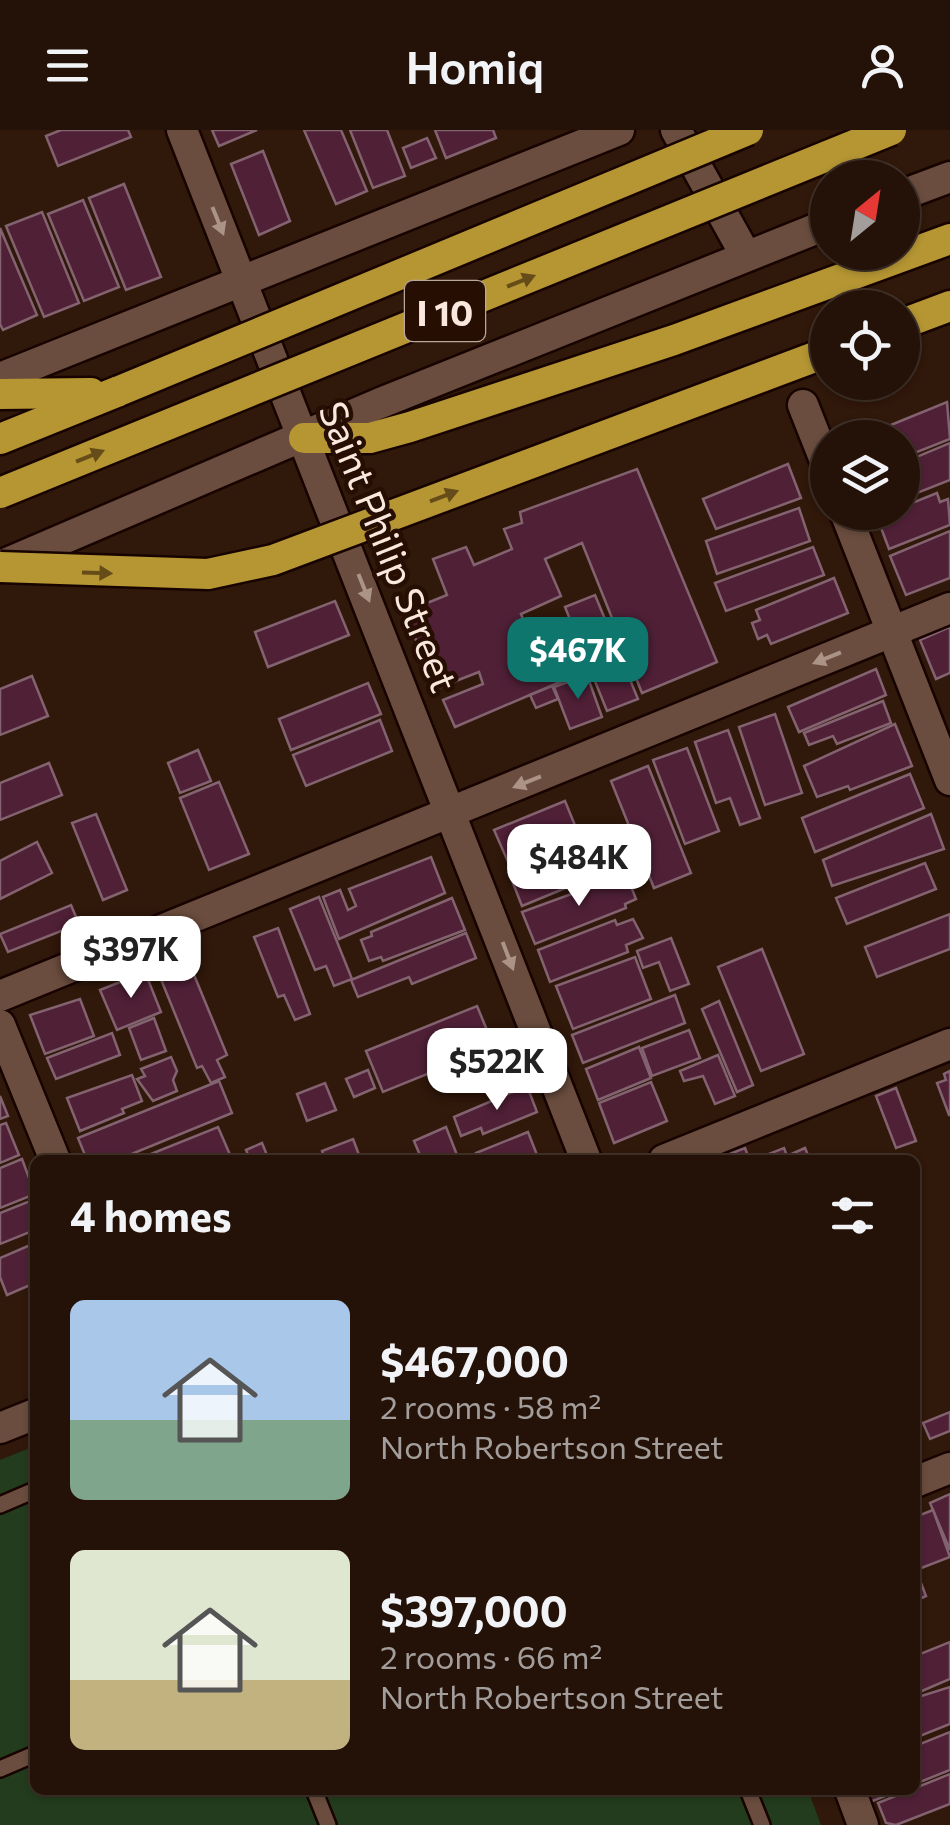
<!DOCTYPE html>
<html lang="en">
<head>
<meta charset="utf-8">
<style>
	:root { --surface:#241208; --page:#2c1b12; --text:#f1f3f6; --muted:#a39e9c; --line:#413229; --accent:#0f766e }
	body { margin:0; font-family:Commissioner,sans-serif; background:var(--page); color:var(--text); height:100vh; display:flex; flex-direction:column; font-size:38px; white-space:nowrap }
	* { box-sizing:border-box; margin:0 }
	p { font-size:32px; color:var(--muted) }
	.icon { flex:none; width:55px; height:55px; fill:none; stroke:currentColor; stroke-width:2; stroke-linecap:round; stroke-linejoin:round }
	.map { position:relative; flex:1; overflow:hidden }
	.drawer { position:absolute; left:30px; top:1025px; width:890px; height:640px; display:flex; flex-direction:column; background:var(--surface); border-radius:15px; box-shadow:0 2px 8px #0004,0 0 0 2px var(--line) }
	.drawer>* { flex:none }
	.needle { width:65px; rotate:30deg }
	.controls { position:absolute; left:810px; top:30px; display:grid; gap:20px }
	.controls a { display:grid; place-items:center; width:110px; height:110px; border-radius:50%; background:var(--surface); box-shadow:0 2px 8px #0004,0 0 0 2px var(--line); font-size:50px }
	.price { position:absolute; translate:-50% -85px; padding:0 22px; border-radius:20px; background:#fff; color:#222; font-size:32px; line-height:65px; filter:drop-shadow(0 2px 5px #0008) }
	.price::after { content:''; position:absolute; left:50%; top:60px; width:30px; height:22px; margin-left:-15px; background:inherit; clip-path:polygon(0 0,100% 0,50% 100%) }
	.price.selected { background:var(--accent); color:#fff }
	ul { padding:0; list-style:none }
	li { display:flex; align-items:center; gap:30px; height:250px; padding:0 40px }
	li span { display:grid; place-items:center; flex:none; width:280px; height:200px; border-radius:15px; color:#555 }
	li>.icon { margin-inline-start:auto }
	span .icon { width:120px; height:120px; fill:#fffc; stroke-width:1 }
	li b { font-size:42px }
	h2 { display:flex; justify-content:space-between; align-items:center; height:120px; padding:0 40px; font-size:42px }
	header { display:flex; justify-content:space-between; align-items:center; height:130px; padding:0 40px; background:var(--surface); font-size:45px; font-weight:600 }
	.map>svg:first-child { display:block }
</style>
</head>
<body>
<header><svg class="icon" aria-label="menu" viewBox="0 0 24 24"><path d="M4 6h16M4 12h16M4 18h16"/></svg>Homiq<svg class="icon" aria-label="person" viewBox="0 0 24 24"><circle cx="12" cy="8" r="4"/><path d="M4 21q1-7 8-7t8 7"/></svg></header>
<div class="map">
<svg width="950" height="1695" viewBox="0 0 950 1695">
	<rect width="100%" height="100%" fill="#30180a"/>
	<polygon fill="#233c1d" points="35,1316 35,1660 808,1660 821,1695 0,1695 0,1330"/>
	<g fill="#502037" stroke="#836370" stroke-width="2.5">
		<polygon points="61,0 128,0 131,7 58,36 46,6"/>
		<polygon points="212,0 257,0 219,16"/>
		<polygon points="304,0 341,0 367,61 336,74"/>
		<polygon points="350,0 387,0 405,46 373,58"/>
		<polygon points="435,0 493,0 496,8 446,28"/>
		<polygon points="427,8 436,28 411,38 403,18"/>
		<polygon points="263,21 290,91 259,105 231,34"/>
		<polygon points="124,54 161,147 126,160 89,68"/>
		<polygon points="83,70 119,157 84,171 48,84"/>
		<polygon points="42,82 79,173 44,187 6,96"/>
		<polygon points="0,98 37,185 3,200 0,194"/>
		<polygon points="947,272 950,309 902,328 902,308 859,308"/>
		<polygon points="950,313 950,350 902,369 902,333"/>
		<polygon points="788,334 801,368 716,399 703,369"/>
		<polygon points="637,339 717,532 642,563 582,413 545,429 561,466 521,484 524,492 516,496 526,521 517,525 520,534 554,519 567,549 455,597 443,570 483,554 479,542 435,559 423,526 436,522 434,515 420,520 405,482 447,465 433,429 466,417 474,435 512,419 504,399 522,393 520,382"/>
		<polygon points="937,363 940,372 948,369 950,395 889,419 877,387 902,382 902,377"/>
		<polygon points="799,378 810,411 717,444 706,411"/>
		<polygon points="950,401 950,448 906,465 890,426"/>
		<polygon points="813,417 824,445 726,481 715,453"/>
		<polygon points="834,448 848,483 771,514 767,505 758,509 752,493 760,490 756,480"/>
		<polygon points="595,465 638,569 607,581 565,477"/>
		<polygon points="335,471 349,505 268,537 255,502"/>
		<polygon points="950,497 950,543 936,549 920,510"/>
		<polygon points="876,539 886,565 799,602 788,577"/>
		<polygon points="587,545 602,587 570,599 554,557"/>
		<polygon points="32,546 48,586 0,605 0,559"/>
		<polygon points="368,553 381,584 291,620 279,589"/>
		<polygon points="552,556 558,569 536,578 530,565"/>
		<polygon points="883,571 891,593 837,614 833,606 809,615 804,603"/>
		<polygon points="775,584 802,663 765,675 739,597"/>
		<polygon points="380,590 392,621 306,656 293,625"/>
		<polygon points="895,594 912,636 850,660 848,656 817,667 804,636"/>
		<polygon points="728,600 760,688 740,695 730,668 716,673 695,612"/>
		<polygon points="687,618 719,701 685,714 653,630"/>
		<polygon points="198,620 211,651 180,663 168,633"/>
		<polygon points="49,633 62,665 0,690 0,653"/>
		<polygon points="648,636 691,743 654,758 611,651"/>
		<polygon points="910,644 924,678 815,722 802,688"/>
		<polygon points="219,652 249,724 209,740 180,668"/>
		<polygon points="565,671 579,705 509,734 494,700"/>
		<polygon points="96,684 127,760 103,770 72,693"/>
		<polygon points="931,684 944,719 832,756 823,730"/>
		<polygon points="595,707 609,740 522,776 509,743"/>
		<polygon points="37,712 52,743 0,769 0,731"/>
		<polygon points="431,727 445,763 339,809 323,767 340,760 348,780 356,776 349,759"/>
		<polygon points="925,733 936,759 847,794 836,768"/>
		<polygon points="626,744 636,769 625,774 626,778 535,814 522,782"/>
		<polygon points="319,767 352,849 334,856 326,836 315,840 290,779"/>
		<polygon points="452,768 465,800 383,831 381,827 369,831 361,810 372,806 371,802"/>
		<polygon points="71,775 79,794 8,822 0,804"/>
		<polygon points="950,784 950,819 877,847 865,817"/>
		<polygon points="633,789 643,808 626,815 628,822 550,852 538,820 615,790 617,795"/>
		<polygon points="278,798 310,884 295,890 284,865 278,867 254,807"/>
		<polygon points="466,803 476,828 412,854 409,847 358,867 351,850"/>
		<polygon points="671,808 689,854 670,861 659,832 643,838 637,821"/>
		<polygon points="762,819 804,924 761,941 718,837"/>
		<polygon points="635,827 651,869 573,899 556,856"/>
		<polygon points="190,835 227,925 217,930 225,947 211,953 202,936 197,938 160,847"/>
		<polygon points="145,842 161,882 117,900 100,860"/>
		<polygon points="675,865 685,893 583,933 572,905"/>
		<polygon points="80,869 94,906 45,924 30,885"/>
		<polygon points="719,871 753,955 737,962 702,879"/>
		<polygon points="477,876 494,917 383,962 366,921"/>
		<polygon points="154,888 166,921 141,930 129,898"/>
		<polygon points="689,900 700,928 652,946 642,918"/>
		<polygon points="112,903 120,925 56,949 47,928"/>
		<polygon points="639,917 651,948 598,970 586,939"/>
		<polygon points="718,925 735,966 715,974 703,946 684,951 680,941"/>
		<polygon points="171,927 177,941 173,950 177,961 153,971 137,949 145,946 141,939"/>
		<polygon points="368,940 375,958 354,967 346,949"/>
		<polygon points="950,941 950,985 949,985 937,953 946,950 944,944"/>
		<polygon points="132,945 142,971 122,979 124,983 80,1001 67,968"/>
		<polygon points="219,951 232,983 117,1030 87,1030 78,1008"/>
		<polygon points="651,952 667,991 614,1013 599,973"/>
		<polygon points="325,953 336,980 307,991 297,964"/>
		<polygon points="527,956 537,982 483,1004 481,998 461,1006 454,987"/>
		<polygon points="896,958 916,1011 896,1018 876,966"/>
		<polygon points="0,966 8,986 0,989"/>
		<polygon points="6,993 19,1025 0,1033 0,995"/>
		<polygon points="218,997 231,1027 224,1030 136,1030"/>
		<polygon points="446,997 459,1030 422,1030 414,1011"/>
		<polygon points="528,1002 539,1030 479,1030 476,1023"/>
		<polygon points="353,1009 361,1030 325,1030 322,1021"/>
		<polygon points="262,1013 269,1030 250,1030 246,1020"/>
		<polygon points="745,1018 748,1026 738,1030 714,1030"/>
		<polygon points="784,1018 787,1026 805,1018 810,1030 753,1030"/>
		<polygon points="22,1029 35,1064 0,1078 0,1038"/>
		<polygon points="35,1069 35,1100 0,1114 0,1083"/>
		<polygon points="35,1113 35,1153 7,1165 0,1147 0,1128"/>
		<polygon points="950,1282 950,1301 930,1309 923,1293"/>
		<polygon points="950,1364 950,1420 930,1373"/>
		<polygon points="933,1380 950,1427 916,1440 926,1466 915,1471 915,1387"/>
		<polygon points="950,1512 950,1549 915,1564 915,1526"/>
		<polygon points="950,1557 950,1594 915,1608 915,1568"/>
		<polygon points="950,1602 950,1640 915,1654 915,1616"/>
		<polygon points="950,1644 950,1674 896,1695 886,1693 878,1673"/>
		<polygon points="865,1660 901,1660 870,1672"/>
	</g>
	<g fill="none" stroke-linecap="round" stroke-linejoin="round">
		<g stroke="#170300" stroke-width="20">
			<g id="lane">
				<polyline points="0,1375 35,1360"/>
				<polyline points="0,1639 35,1624"/>
				<polyline points="314,1660 328,1695"/>
				<polyline points="748,1660 762,1695"/>
			</g>
		</g>
		<g stroke="#170300" stroke-width="35">
			<g id="street">
				<polyline points="182,0 586,1030"/>
				<polyline points="676,0 746,126"/>
				<polyline points="803,275 828,338"/>
				<polyline points="845,382 950,650"/>
				<polyline points="0,866 950,478"/>
				<polyline points="0,895 55,1030"/>
				<polyline points="664,1030 950,914"/>
				<polyline points="0,1298 35,1284"/>
				<polyline points="915,1352 950,1338"/>
				<polyline points="850,1660 863,1695"/>
			</g>
		</g>
		<g stroke="#170300" stroke-width="35">
			<g id="secondary">
				<polyline points="902,65 950,47"/>
				<polyline points="0,248 619,0"/>
				<polyline points="0,436 378,274 828,94"/>
			</g>
		</g>
		<g stroke="#170300" stroke-width="35">
			<g id="highway">
				<polyline points="902,194 950,176"/>
				<polyline points="0,264 91,263"/>
				<polyline points="304,308 370,308 410,297 674,210 950,109"/>
				<polyline points="0,309 119,261"/>
			</g>
		</g>
		<use href="#lane" stroke="#6a4d3e" stroke-width="15"/>
		<use href="#street" stroke="#6a4d3e" stroke-width="30"/>
		<use href="#secondary" stroke="#6a4d3e" stroke-width="30"/>
		<use href="#highway" stroke="#b59633" stroke-width="30"/>
		<g stroke="#170300" stroke-width="35" stroke-linecap="butt">
			<g id="highway-bridge">
				<polyline points="119,261 748,0"/>
				<polyline points="0,363 891,0"/>
				<polyline points="0,437 208,444 273,430 828,222"/>
			</g>
		</g>
		<use href="#highway-bridge" stroke="#b59633" stroke-width="30"/>
	</g>
	<defs><path id="oneway-solid" d="M-6-.8H1V-3.2L6.5 0L1 3.2V.8H-6Z" transform="scale(2.5)"/></defs>
	<g fill="#ab9386">
		<use href="#oneway-solid" transform="translate(218 91) rotate(68)"/>
		<use href="#oneway-solid" transform="translate(364 458) rotate(68)"/>
		<use href="#oneway-solid" transform="translate(827 528) rotate(158)"/>
		<use href="#oneway-solid" transform="translate(527 652) rotate(158)"/>
		<use href="#oneway-solid" transform="translate(508 826) rotate(69)"/>
	</g>
	<g fill="#664c18">
		<use href="#oneway-solid" transform="translate(521 151) rotate(-22)"/>
		<use href="#oneway-solid" transform="translate(90 326) rotate(-22)"/>
		<use href="#oneway-solid" transform="translate(444 366) rotate(-21)"/>
		<use href="#oneway-solid" transform="translate(97 443) rotate(2)"/>
	</g>
	<g text-anchor="middle" dominant-baseline="central" stroke-width="9" stroke-linejoin="round" paint-order="stroke">
		<rect fill="#260f02" stroke="#baa79d" stroke-width="2.5" x="405" y="151" width="80" height="60" rx="8"/>
		<g font-size="35" font-weight="bold" fill="#fae8df">
			<text x="445" y="181">I 10</text>
		</g>
		<g font-size="38" fill="#fae8df" stroke="#260f02">
			<text transform="translate(390 416) rotate(68)">Saint Philip Street</text>
		</g>
	</g>
</svg>
<div class="controls">
<a><svg class="needle" viewBox="-14 -14 28 28"><path d="M0-13l5 13h-10z" fill="#e53935"/><path d="M0 13l5-13h-10z" fill="#a39e9c"/></svg></a>
<a><svg class="icon" aria-label="locate" viewBox="0 0 24 24"><circle cx="12" cy="12" r="6"/><path d="M12 2v4M12 18v4M2 12h4M18 12h4"/></svg></a>
<a><svg class="icon" aria-label="layers" viewBox="0 0 24 24"><path d="M12 4l9 5-9 5-9-5zM3 14l9 5 9-5"/></svg></a>
</div>
<b class="price selected" style="left:578px;top:572px">$467K</b>
<b class="price" style="left:579px;top:779px">$484K</b>
<b class="price" style="left:131px;top:871px">$397K</b>
<b class="price" style="left:497px;top:983px">$522K</b>
<section class="drawer">
<h2>4 homes<svg class="icon" aria-label="filters" viewBox="0 0 24 24"><path d="M4 7h16M4 17h16"/><circle cx="9" cy="7" r="2"/><circle cx="15" cy="17" r="2"/></svg></h2>
<ul>
<li><span style="background:linear-gradient(#a9c7e8 60%,#7fa58c 0)"><svg class="icon" aria-label="home" viewBox="0 0 24 24"><path d="M3 11l9-7 9 7M6 9v11h12V9"/></svg></span><div><b>$467,000</b><p>2 rooms · 58 m²</p><p>North Robertson Street</p></div></li>
<li><span style="background:linear-gradient(#dfe7d0 65%,#c2b280 0)"><svg class="icon" aria-label="home" viewBox="0 0 24 24"><path d="M3 11l9-7 9 7M6 9v11h12V9"/></svg></span><div><b>$397,000</b><p>2 rooms · 66 m²</p><p>North Robertson Street</p></div></li>
</ul>
</section>
</div>
</body>
</html>
